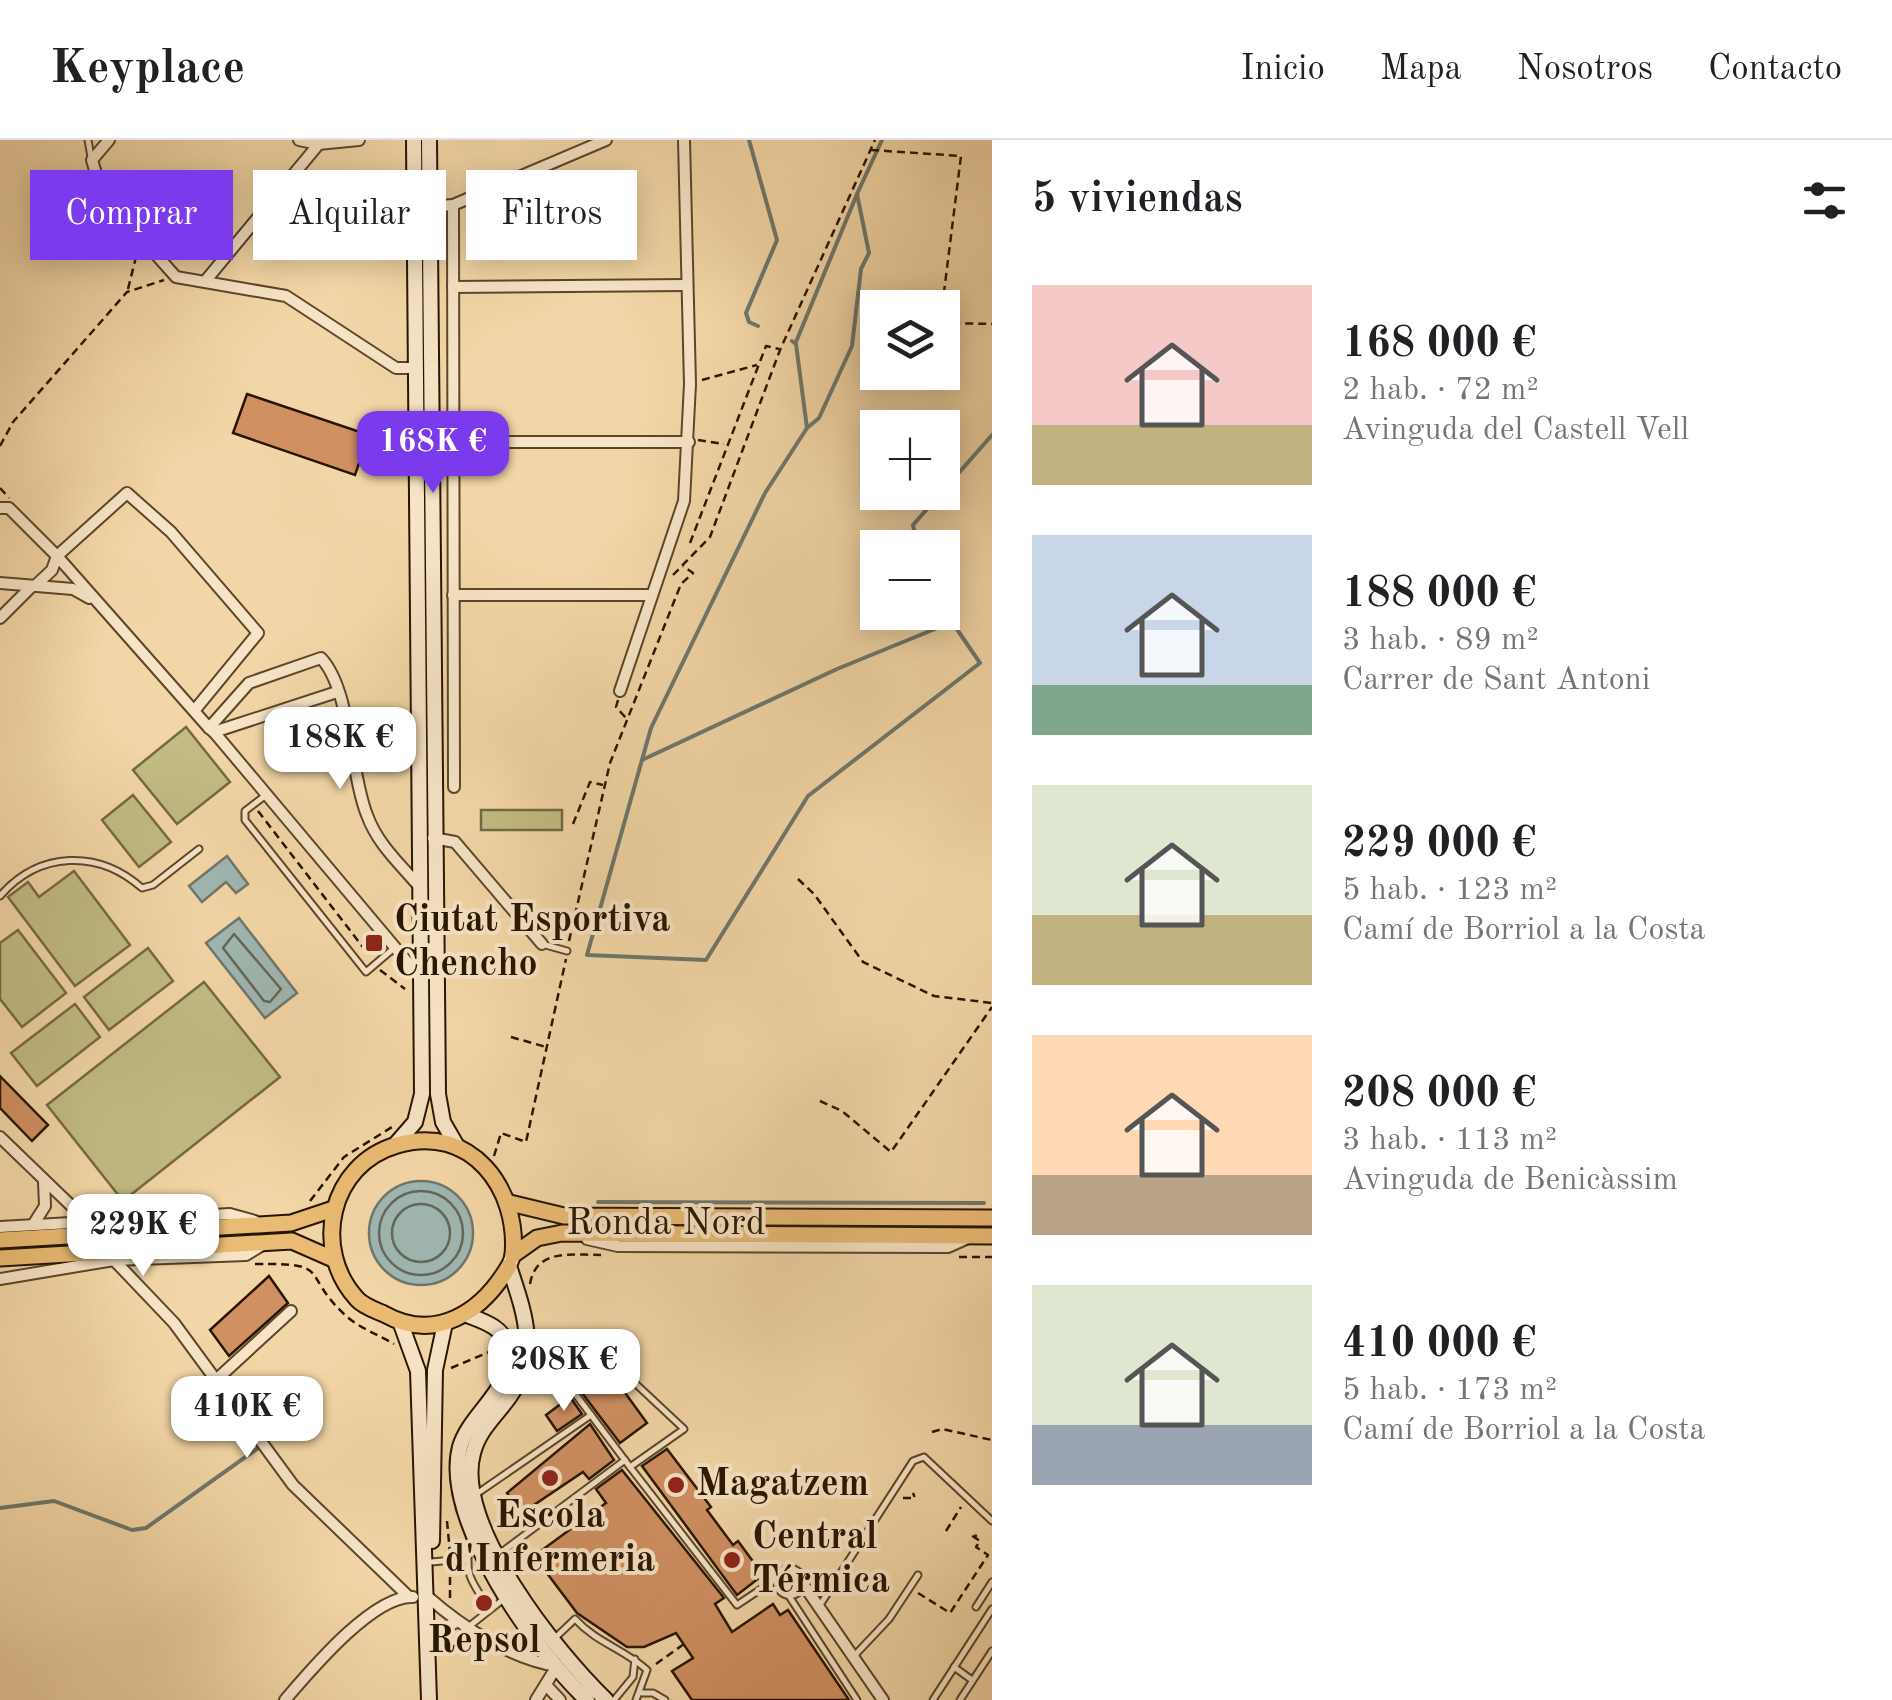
<!DOCTYPE html>
<html lang="es">
<head>
<meta charset="utf-8">
<style>
	:root { --surface:#fff; --page:#f2f2f2; --text:#202124; --muted:#757577; --line:#e0e0e0; --accent:#7c3aed }
	body { margin:0; font-family:"Old Standard TT",serif; background:var(--page); color:var(--text); height:100vh; display:flex; flex-direction:column; font-size:38px; white-space:nowrap }
	* { box-sizing:border-box; margin:0 }
	p { font-size:32px; color:var(--muted) }
	.icon { flex:none; width:55px; height:55px; fill:none; stroke:currentColor; stroke-width:2; stroke-linecap:round; stroke-linejoin:round }
	.map { position:relative; flex:1; overflow:hidden }
	.sheet { display:flex; flex-direction:column; background:var(--surface); width:900px }
	.sheet>* { flex:none }
	.guide { position:absolute; left:30px; top:30px; width:810px; height:90px; display:flex; gap:20px }
	.controls { position:absolute; left:860px; top:150px; display:grid; gap:20px }
	.controls a { display:grid; place-items:center; width:100px; height:100px; border-radius:0px; background:var(--surface); box-shadow:0 5px 25px #0003; font-size:50px }
	.price { position:absolute; translate:-50% -85px; padding:0 22px; border-radius:20px; background:#fff; color:#222; font-size:32px; line-height:65px; filter:drop-shadow(0 2px 5px #0008) }
	.price::after { content:''; position:absolute; left:50%; top:60px; width:30px; height:22px; margin-left:-15px; background:inherit; clip-path:polygon(0 0,100% 0,50% 100%) }
	.price.active { background:var(--accent); color:#fff }
	ul { padding:0; list-style:none }
	li { display:flex; align-items:center; gap:30px; height:250px; padding:0 40px }
	li span { display:grid; place-items:center; flex:none; width:280px; height:200px; border-radius:0px; color:#555 }
	li>.icon { margin-inline-start:auto }
	span .icon { width:120px; height:120px; fill:#fffc; stroke-width:1 }
	li b { font-size:42px }
	h2 { display:flex; justify-content:space-between; align-items:center; height:120px; padding:0 40px; font-size:42px }
	.chip { padding:0 35px; border-radius:0px; background:var(--surface); box-shadow:0 5px 25px #0003; font-size:35px; line-height:90px }
	.chip.active { background:var(--accent); color:#fff }
	header { display:flex; align-items:center; gap:60px; box-sizing:border-box; height:140px; padding:0 50px; background:var(--surface); border-bottom:2px solid var(--line) }
	header strong { font-size:48px }
	nav { display:flex; gap:55px; margin-inline-start:auto; font-size:35px }
	main { display:flex; flex:1; min-height:0 }
	.map>svg:first-child { display:block }
</style>
</head>
<body>
<header>
<strong>Keyplace</strong>
<nav><a>Inicio</a><a>Mapa</a><a>Nosotros</a><a>Contacto</a></nav>
</header>
<main>
<div class="map">
<svg width="992" height="1560" viewBox="0 0 992 1560">
	<rect width="100%" height="100%" fill="#f3d6a7"/>
	<filter id="stains"><feTurbulence type="fractalNoise" baseFrequency=".002" numOctaves="4"/><feColorMatrix values="0 0 0 0 .2 0 0 0 0 .09 0 0 0 0 .02 0 0 0 .5 -.17"/></filter>
	<radialGradient id="worn" r=".72"><stop offset=".6" stop-color="#630" stop-opacity="0"/><stop offset="1" stop-color="#630" stop-opacity=".3"/></radialGradient>
	<g fill="#c2bc83" stroke="#756942" stroke-width="2.5">
		<polygon points="186,587 230,642 177,684 133,630"/>
		<polygon points="133,655 171,702 139,727 102,680"/>
		<rect x="481" y="670" width="81" height="20"/>
		<polygon points="74,731 130,805 75,846 8,757 28,742 39,757"/>
		<polygon points="18,790 66,853 22,887 0,859 0,803"/>
		<polygon points="148,808 173,841 109,890 84,857"/>
		<polygon points="204,842 280,937 123,1061 47,965"/>
		<polygon points="75,864 100,897 37,946 11,913"/>
	</g>
	<g fill="#9fb7b2" stroke="#6f776b" stroke-width="2.5">
		<polygon points="227,716 248,744 236,753 226,742 202,762 189,746"/>
		<polygon points="239,778 297,853 265,878 206,803"/>
		<circle cx="421" cy="1093" r="52"/>
	</g>
	<g fill="none" stroke-linecap="round" stroke-linejoin="round">
		<g stroke="#64665a" stroke-width="2.5">
			<polygon points="234,794 281,849 270,862 264,861 223,808"/>
			<circle cx="421" cy="1093" r="42"/>
			<circle cx="421" cy="1093" r="29"/>
		</g>
		<g stroke="#6f776b" stroke-width="4">
			<polyline points="749,0 777,100 746,173 749,182 758,186"/>
			<polyline points="792,201 796,204 807,288 765,353 651,588 587,815 706,820 808,656 980,523 952,482 942,456"/>
			<polyline points="796,202 857,54"/>
			<polyline points="807,288 819,278 852,206 861,129 869,113 857,54 882,0"/>
			<polyline points="918,408 913,385 992,295"/>
			<polyline points="642,620 837,529 952,482"/>
			<polyline points="598,1062 984,1063"/>
			<polyline points="0,1368 54,1361 132,1390 146,1388 261,1306"/>
		</g>
	</g>
	<g fill="#d09062" stroke="#281601" stroke-width="2.5">
		<polygon points="247,254 369,295 355,335 233,293"/>
		<polygon points="0,936 48,985 32,1001 0,968"/>
		<polygon points="269,1136 288,1163 229,1216 210,1190"/>
		<polygon points="607,1228 647,1283 620,1303 579,1249"/>
		<polygon points="570,1257 582,1274 557,1291 546,1275"/>
		<polygon points="590,1284 614,1320 589,1339 583,1332 522,1373 507,1353"/>
		<polygon points="667,1309 711,1367 707,1370 733,1405 738,1401 763,1435 737,1455 642,1326"/>
		<polygon points="622,1330 724,1458 715,1464 732,1492 773,1464 780,1475 788,1470 849,1560 692,1560 672,1531 693,1518 676,1493 644,1507 627,1507 577,1473 534,1416 606,1363 596,1349"/>
	</g>
	<g fill="none" stroke-linecap="round" stroke-linejoin="round">
		<g stroke="#5b462a" stroke-width="9">
			<g id="lane">
				<polyline points="88,0 91,17"/>
				<polyline points="266,655 245,671 245,680 366,832 393,809"/>
				<path d="M0,756C39,711 98,709 142,748L153,745L199,709"/>
				<polyline points="542,804 567,811"/>
				<polyline points="606,1216 684,1289 630,1327 737,1465 779,1437"/>
				<polyline points="573,1251 630,1327"/>
				<polyline points="475,1355 591,1275"/>
				<path d="M472,1401C461,1430 473,1445 490,1469"/>
				<polyline points="499,1414 625,1320"/>
				<polyline points="431,1422 465,1419"/>
				<polyline points="787,1453 857,1560"/>
				<polyline points="820,1465 913,1321 924,1317 992,1381"/>
				<polyline points="976,1467 992,1442"/>
				<polyline points="467,1488 505,1458"/>
				<path d="M555,1498L575,1479C597,1503 624,1509 647,1530L636,1560"/>
				<polyline points="855,1515 889,1479 918,1435"/>
				<polyline points="954,1527 972,1540"/>
				<polyline points="642,1553 653,1553 665,1560"/>
				<polyline points="614,1560 633,1537 635,1519"/>
				<polyline points="933,1560 992,1469"/>
				<polyline points="960,1560 992,1511"/>
			</g>
		</g>
		<g stroke="#5b462a" stroke-width="14">
			<g id="street">
				<polyline points="109,0 92,20 102,54 176,137 286,156 396,228 414,228"/>
				<polyline points="299,0 318,4 359,0"/>
				<polyline points="453,65 454,647"/>
				<polyline points="425,67 453,65 606,0"/>
				<polyline points="207,139 322,0"/>
				<polyline points="453,147 687,145"/>
				<polyline points="453,302 689,302"/>
				<polyline points="0,368 9,368 57,416 52,430 36,445"/>
				<polyline points="0,443 73,449 89,458"/>
				<polyline points="453,455 652,455"/>
				<polyline points="0,478 31,447"/>
				<polyline points="620,551 684,361 690,244 684,0"/>
				<polyline points="194,571 258,493 171,392 127,353 57,416 209,588 214,592 419,836"/>
				<path d="M209,588L249,543L321,518C351,550 350,633 367,675C377,703 398,722 417,744"/>
				<polyline points="214,592 337,552"/>
				<polyline points="433,698 455,702 542,804"/>
				<polyline points="0,997 87,1081"/>
				<polyline points="33,1085 45,1066 44,1042"/>
				<polyline points="0,1087 230,1074 255,1081"/>
				<polyline points="587,1099 618,1106 948,1107 968,1098"/>
				<polyline points="114,1120 174,1183 293,1345 408,1456"/>
				<polyline points="0,1139 114,1120 246,1115 264,1104"/>
				<polyline points="216,1240 291,1171"/>
				<circle cx="790" cy="1442" r="11"/>
				<polyline points="801,1441 883,1560"/>
				<path d="M428,1457C462,1487 511,1519 557,1526L536,1560"/>
				<polyline points="430,1496 456,1482"/>
				<polyline points="546,1545 560,1560"/>
				<path d="M285,1560C310,1531 373,1455 413,1457"/>
			</g>
		</g>
		<g stroke="#281601" stroke-width="18">
			<g id="secondary">
				<polyline points="429,0 438,954 443,982 458,1008"/>
				<polyline points="395,1005 415,982 422,954 414,0"/>
				<path d="M512,1118L509,1126C524,1172 540,1212 510,1256C497,1275 479,1289 473,1313C453,1384 557,1513 606,1560"/>
				<path d="M467,1175C483,1181 503,1187 508,1206C517,1247 470,1272 460,1307C441,1379 536,1512 587,1560"/>
				<polyline points="401,1184 418,1231 429,1560"/>
				<polyline points="432,1401 435,1230 445,1183"/>
			</g>
		</g>
		<g stroke="#281601" stroke-width="19">
			<g id="primary">
				<polyline points="510,1063 564,1076 992,1078"/>
				<polyline points="0,1100 291,1083 333,1069"/>
				<polyline points="513,1115 537,1098 562,1093 992,1096"/>
				<polyline points="0,1118 292,1101 333,1119"/>
				<path d="M509,1126C482,1172 436,1203 384,1174C375,1170 363,1166 357,1159C311,1109 330,1024 397,1005C471,983 519,1049 513,1115"/>
			</g>
		</g>
		<g stroke="#281601" stroke-width="2.5" stroke-dasharray="8 5" stroke-linecap="butt">
			<polyline points="871,10 961,16 942,168"/>
			<polyline points="128,149 137,113"/>
			<polyline points="942,177 947,183 992,184"/>
			<polyline points="702,240 757,225"/>
			<polyline points="698,300 724,304"/>
			<polyline points="0,306 13,282 127,152 164,140"/>
			<polyline points="0,348 9,358"/>
			<polyline points="690,403 766,206 779,209"/>
			<polyline points="673,435 710,397 780,210 875,0"/>
			<polyline points="618,560 616,567 626,578"/>
			<polyline points="258,671 369,815"/>
			<polyline points="573,684 590,642 603,645"/>
			<polyline points="798,739 814,754 863,822 934,856 992,863"/>
			<polyline points="569,801 610,623 681,444 693,433 683,426"/>
			<polyline points="380,830 405,849"/>
			<polyline points="511,897 546,907"/>
			<polyline points="820,961 842,971 891,1012 992,867"/>
			<polyline points="494,1016 501,993 526,1002 566,819"/>
			<polyline points="310,1061 344,1017 392,987"/>
			<polyline points="959,1117 992,1117"/>
			<path d="M255,1124C334,1123 299,1132 345,1175C359,1188 379,1195 394,1204"/>
			<path d="M530,1144C536,1108 572,1115 601,1115"/>
			<polyline points="451,1228 494,1210"/>
			<polyline points="932,1292 942,1289 992,1300"/>
			<polyline points="903,1358 915,1358 913,1353"/>
			<polyline points="447,1381 450,1413"/>
			<polyline points="946,1391 961,1367"/>
			<polyline points="918,1453 950,1473 988,1415 976,1407 980,1401 971,1395 977,1396"/>
			<polyline points="450,1458 450,1431"/>
			<polyline points="656,1524 684,1504"/>
		</g>
		<use href="#lane" stroke="#f7e4c6" stroke-width="5"/>
		<use href="#street" stroke="#f7e4c6" stroke-width="10"/>
		<use href="#secondary" stroke="#f7e4c6" stroke-width="14"/>
		<use href="#primary" stroke="#eabb74" stroke-width="15"/>
	</g>
	<g fill="#8f2418" stroke="#f7e4c6" stroke-width="4">
		<rect x="364" y="793" width="20" height="20" rx="5"/>
		<circle cx="550" cy="1338" r="10"/>
		<circle cx="676" cy="1345" r="10"/>
		<circle cx="732" cy="1420" r="10"/>
		<circle cx="484" cy="1463" r="10"/>
	</g>
	<g text-anchor="middle" dominant-baseline="central" stroke-width="8" stroke-linejoin="round" paint-order="stroke">
		<g font-size="38" font-weight="bold" fill="#281601" stroke="#f7e4c6" text-anchor="start">
			<text x="394" y="781">Ciutat Esportiva<tspan x="394" dy="44">Chencho</tspan></text>
			<text x="696" y="1345">Magatzem</text>
			<text x="550" y="1377" text-anchor="middle">Escola<tspan x="550" dy="44">d'Infermeria</tspan></text>
			<text x="752" y="1398">Central<tspan x="752" dy="44">Térmica</tspan></text>
			<text x="484" y="1502" text-anchor="middle">Repsol</text>
		</g>
		<g font-size="38" fill="#281601" stroke="#f7e4c6">
			<text x="666" y="1084">Ronda Nord</text>
		</g>
	</g>
	<rect width="100%" height="100%" filter="url(#stains)"/>
	<rect width="100%" height="100%" fill="url(#worn)"/>
</svg>
<div class="controls">
<a><svg class="icon" aria-label="layers" viewBox="0 0 24 24"><path d="M12 4l9 5-9 5-9-5zM3 14l9 5 9-5"/></svg></a>
<a>+</a>
<a>−</a>
</div>
<b class="price active" style="left:433px;top:356px">168K €</b>
<b class="price" style="left:340px;top:652px">188K €</b>
<b class="price" style="left:143px;top:1139px">229K €</b>
<b class="price" style="left:564px;top:1274px">208K €</b>
<b class="price" style="left:247px;top:1321px">410K €</b>
<div class="guide">
<a class="chip active">Comprar</a>
<a class="chip">Alquilar</a>
<a class="chip">Filtros</a>
</div>
</div>
<section class="sheet">
<h2>5 viviendas<svg class="icon" aria-label="filters" viewBox="0 0 24 24"><path d="M4 7h16M4 17h16"/><circle cx="9" cy="7" r="2"/><circle cx="15" cy="17" r="2"/></svg></h2>
<ul>
<li><span style="background:linear-gradient(#f6c9c9 70%,#c2b280 0)"><svg class="icon" aria-label="home" viewBox="0 0 24 24"><path d="M3 11l9-7 9 7M6 9v11h12V9"/></svg></span><div><b>168 000 €</b><p>2 hab. · 72 m²</p><p>Avinguda del Castell Vell</p></div></li>
<li><span style="background:linear-gradient(#c9d6e8 75%,#7fa58c 0)"><svg class="icon" aria-label="home" viewBox="0 0 24 24"><path d="M3 11l9-7 9 7M6 9v11h12V9"/></svg></span><div><b>188 000 €</b><p>3 hab. · 89 m²</p><p>Carrer de Sant Antoni</p></div></li>
<li><span style="background:linear-gradient(#dfe7d0 65%,#c2b280 0)"><svg class="icon" aria-label="home" viewBox="0 0 24 24"><path d="M3 11l9-7 9 7M6 9v11h12V9"/></svg></span><div><b>229 000 €</b><p>5 hab. · 123 m²</p><p>Camí de Borriol a la Costa</p></div></li>
<li><span style="background:linear-gradient(#ffd9b3 70%,#b9a48a 0)"><svg class="icon" aria-label="home" viewBox="0 0 24 24"><path d="M3 11l9-7 9 7M6 9v11h12V9"/></svg></span><div><b>208 000 €</b><p>3 hab. · 113 m²</p><p>Avinguda de Benicàssim</p></div></li>
<li><span style="background:linear-gradient(#dfe7d0 70%,#9aa5b1 0)"><svg class="icon" aria-label="home" viewBox="0 0 24 24"><path d="M3 11l9-7 9 7M6 9v11h12V9"/></svg></span><div><b>410 000 €</b><p>5 hab. · 173 m²</p><p>Camí de Borriol a la Costa</p></div></li>
</ul>
</section>
</main>
</body>
</html>
